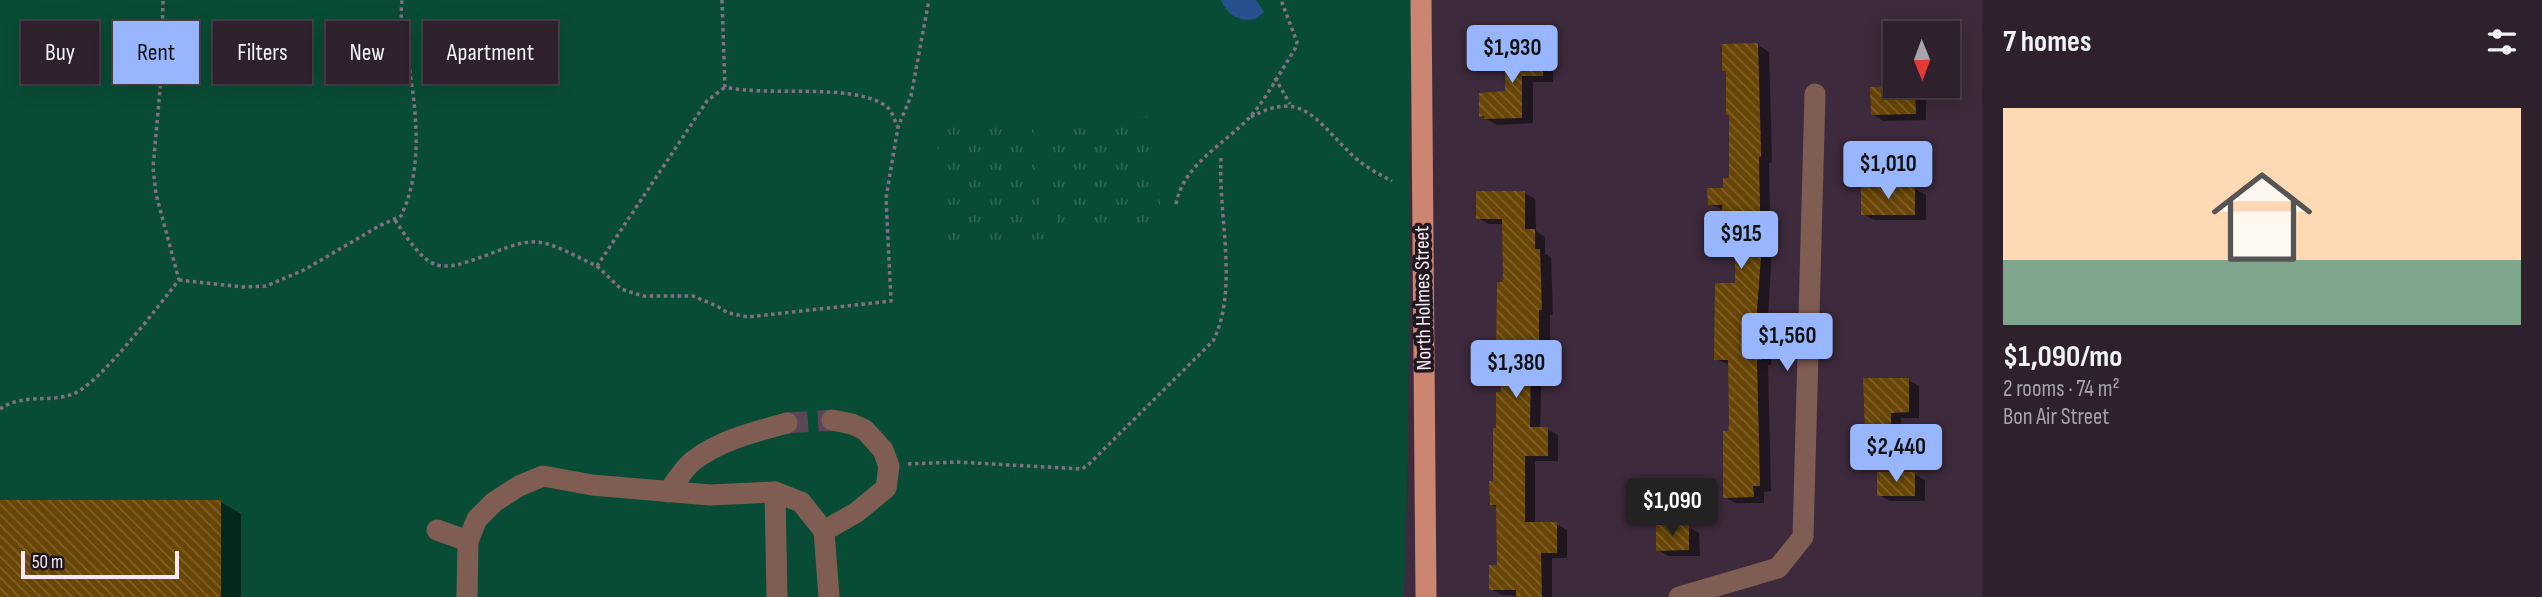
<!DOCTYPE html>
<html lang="en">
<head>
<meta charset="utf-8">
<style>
	:root { --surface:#2e202d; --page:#3a2d39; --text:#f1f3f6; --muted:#a7a3aa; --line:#493e49; --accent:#98b6fd }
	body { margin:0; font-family:"Sofia Sans Condensed",sans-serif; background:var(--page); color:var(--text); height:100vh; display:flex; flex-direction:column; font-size:26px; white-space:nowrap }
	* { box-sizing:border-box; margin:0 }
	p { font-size:23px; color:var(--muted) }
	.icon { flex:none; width:38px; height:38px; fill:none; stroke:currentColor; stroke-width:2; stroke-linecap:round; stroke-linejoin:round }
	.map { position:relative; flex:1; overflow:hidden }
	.panel { display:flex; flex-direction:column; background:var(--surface); width:560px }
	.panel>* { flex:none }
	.banner { position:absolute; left:21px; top:21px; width:665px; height:63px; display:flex; gap:14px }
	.needle { width:46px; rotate:179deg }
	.tools { position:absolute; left:1883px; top:21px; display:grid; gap:14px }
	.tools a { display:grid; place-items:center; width:77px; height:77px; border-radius:0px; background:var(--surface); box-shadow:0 4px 18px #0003,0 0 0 2px var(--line); font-size:35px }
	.scale { position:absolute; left:21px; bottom:18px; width:158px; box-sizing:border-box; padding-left:7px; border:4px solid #f6e9f5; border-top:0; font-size:19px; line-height:24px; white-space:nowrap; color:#f6e9f5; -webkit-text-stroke:5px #1f161e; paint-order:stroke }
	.price { position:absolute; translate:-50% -60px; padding:0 16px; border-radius:7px; background:var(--accent); color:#111; font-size:23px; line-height:46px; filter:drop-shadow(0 2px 4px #0008) }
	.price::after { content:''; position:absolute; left:50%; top:42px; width:21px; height:16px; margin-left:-10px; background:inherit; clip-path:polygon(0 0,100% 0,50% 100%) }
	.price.selected { background:#222; color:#fff }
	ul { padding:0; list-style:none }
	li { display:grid; align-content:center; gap:14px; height:371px; padding:0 21px }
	li span { display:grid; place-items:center; height:217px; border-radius:0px; color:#555 }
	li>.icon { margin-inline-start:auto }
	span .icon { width:126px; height:126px; fill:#fffc; stroke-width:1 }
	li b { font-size:30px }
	h2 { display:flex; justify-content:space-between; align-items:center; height:84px; padding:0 21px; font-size:30px }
	.chip { padding:0 24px; border-radius:0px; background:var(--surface); box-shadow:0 4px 18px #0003,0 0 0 2px var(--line); font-size:24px; line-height:63px }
	.chip.selected { background:var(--accent); color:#111 }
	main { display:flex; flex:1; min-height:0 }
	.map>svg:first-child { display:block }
</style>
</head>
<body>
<main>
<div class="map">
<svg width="1982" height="597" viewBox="0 0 1982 597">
	<defs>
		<pattern id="park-tufts" width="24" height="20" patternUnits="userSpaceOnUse" patternTransform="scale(1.75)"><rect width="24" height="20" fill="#094c35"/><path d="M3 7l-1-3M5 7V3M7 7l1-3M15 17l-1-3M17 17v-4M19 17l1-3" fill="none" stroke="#2d6653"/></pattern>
		<pattern id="building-back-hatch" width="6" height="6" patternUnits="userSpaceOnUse" patternTransform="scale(1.75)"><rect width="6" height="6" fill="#694605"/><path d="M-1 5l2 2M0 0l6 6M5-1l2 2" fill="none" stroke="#7f612a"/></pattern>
	</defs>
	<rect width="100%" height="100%" fill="#3d2a3c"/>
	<polygon fill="#094c35" points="0,0 1411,0 1408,454 1404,597 0,597"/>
	<g fill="url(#park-tufts)">
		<polygon points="1151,116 1162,222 1059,234 1047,129"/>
		<polygon points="1032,117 1044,239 950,250 935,127"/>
	</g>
	<path fill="#27518c" d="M1221,0H1256L1264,12L1256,19C1239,22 1228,16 1221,0Z"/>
	<g fill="#0007">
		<polygon points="1758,45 1769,52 1772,157 1771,163 1769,163 1771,264 1768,318 1768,349 1771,351 1771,365 1768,365 1771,491 1764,492 1764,503 1736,503 1725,497 1730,433 1730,365 1716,359 1737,284 1735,226 1724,220 1724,210 1709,204 1731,180"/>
		<polygon points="1543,50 1554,57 1553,82 1533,82 1533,123 1497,125 1481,116 1507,92"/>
		<polygon points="1915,88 1926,94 1926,120 1883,121 1873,114"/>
		<polygon points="1915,189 1926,195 1926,220 1874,220 1863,214"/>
		<polygon points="1524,193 1535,199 1536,231 1545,237 1545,254 1551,257 1553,315 1550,315 1550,360 1542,360 1540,429 1547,429 1558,435 1558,461 1535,461 1535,524 1556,524 1567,530 1567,558 1552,558 1552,597 1502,595 1491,589 1498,566 1498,508 1491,504 1502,393 1504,224 1489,224 1478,218"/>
		<polygon points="1908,380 1919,386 1919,418 1901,418 1902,462 1879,462 1868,456"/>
		<polygon points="1914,474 1925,480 1925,501 1890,501 1879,495"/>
		<polygon points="0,502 221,502 241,514 241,597 0,597"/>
		<polygon points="1688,527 1699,533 1700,556 1669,556 1658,550"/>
	</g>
	<g fill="url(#building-back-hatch)">
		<polygon points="1758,43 1761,150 1761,157 1759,157 1761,257 1757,311 1758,343 1761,343 1761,360 1757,360 1760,486 1753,486 1754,497 1723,498 1723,431 1728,431 1729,425 1728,360 1714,360 1715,283 1735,283 1735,221 1723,221 1722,205 1708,205 1707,188 1723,188 1723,178 1729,178 1729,115 1726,115 1726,71 1722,71 1722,44"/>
		<polygon points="1505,49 1543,49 1543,76 1522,76 1522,118 1484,119 1484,116 1479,117 1479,93 1505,91"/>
		<polygon points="1915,86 1916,114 1871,115 1870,87"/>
		<polygon points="1861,186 1915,187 1915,215 1861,215"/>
		<polygon points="1476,191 1525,191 1525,229 1535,229 1535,249 1540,249 1542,310 1539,310 1539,354 1531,354 1530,427 1548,427 1548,456 1525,456 1525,522 1557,522 1557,553 1541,553 1542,597 1516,597 1516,590 1489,590 1489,565 1497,565 1496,505 1490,505 1489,481 1493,481 1493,428 1496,428 1496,392 1501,392 1500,355 1496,355 1497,282 1502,282 1503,276 1502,219 1476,219"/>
		<polygon points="1863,378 1909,378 1909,412 1891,413 1891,457 1866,457"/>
		<rect x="1877" y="472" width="38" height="24"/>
		<rect x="0" y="500" width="221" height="97"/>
		<polygon points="1656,525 1689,525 1689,550 1656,551"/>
	</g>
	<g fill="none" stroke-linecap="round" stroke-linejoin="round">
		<polyline stroke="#594758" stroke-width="21" stroke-dasharray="21 10" stroke-linecap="butt" points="787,423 832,420"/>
		<g stroke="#817080" stroke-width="3.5" stroke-dasharray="3.5 3.5" stroke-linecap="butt">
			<path d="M722,0L725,87C768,97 847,83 883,104C891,108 894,118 897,126"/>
			<polyline points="1275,78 1290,104"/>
			<path d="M1251,117C1300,90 1315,118 1347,150C1359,163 1376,173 1392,181"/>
			<path d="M1176,204C1183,165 1224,144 1249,118C1265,101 1282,69 1295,49L1297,42L1281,0"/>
			<path d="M395,220C433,278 439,273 500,250C511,246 524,241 537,242C557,244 578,258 597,266L707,101L725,87"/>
			<polyline points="597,266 621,289 643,296 693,296 717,306 728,313 748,317 891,301 886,198 898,127 911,96 929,0"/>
			<path d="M179,280L243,287L266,286L304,270L379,226L401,216C430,155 410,79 401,14L402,0"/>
			<path d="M0,409C23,393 50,403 73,394C101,383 158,306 179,280L156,194L153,168L161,78L163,0"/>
			<path d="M908,464L957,462L1082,469L1089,464L1213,341C1239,290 1218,216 1221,158"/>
		</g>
		<g stroke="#805d52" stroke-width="21">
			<path d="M668,492C676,482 683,469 693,461C720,440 754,432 787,423"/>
			<polyline points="775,492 777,597"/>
			<polyline points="437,530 468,541"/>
			<polyline points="824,531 857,512 886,488 889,466 883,450 865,430 852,424 832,420"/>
			<polyline points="467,597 468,541 477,519 494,502 519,486 543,476 592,485 710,495 775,492 801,502 824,531 829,597"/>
			<polyline points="1679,597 1778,568 1803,537 1815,94"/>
		</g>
		<polyline stroke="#cb8570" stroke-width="21" points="1421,0 1426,597"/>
	</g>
	<g text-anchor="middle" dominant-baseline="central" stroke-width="7" stroke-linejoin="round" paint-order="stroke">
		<g font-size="21" fill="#f6e9f5" stroke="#1f161e">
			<text transform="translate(1423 298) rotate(-91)">North Holmes Street</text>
		</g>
	</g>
</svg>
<div class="tools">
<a><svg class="needle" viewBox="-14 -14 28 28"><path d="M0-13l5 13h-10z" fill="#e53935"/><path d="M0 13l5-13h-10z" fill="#a7a3aa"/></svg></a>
</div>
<div class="scale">50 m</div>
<b class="price" style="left:1512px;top:85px">$1,930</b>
<b class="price" style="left:1888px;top:201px">$1,010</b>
<b class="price" style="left:1741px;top:271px">$915</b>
<b class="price" style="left:1787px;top:373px">$1,560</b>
<b class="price" style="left:1516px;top:400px">$1,380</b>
<b class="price" style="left:1896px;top:484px">$2,440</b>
<b class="price selected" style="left:1672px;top:538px">$1,090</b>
<div class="banner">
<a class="chip">Buy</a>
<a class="chip selected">Rent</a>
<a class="chip">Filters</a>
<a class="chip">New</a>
<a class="chip">Apartment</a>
</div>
</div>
<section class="panel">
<h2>7 homes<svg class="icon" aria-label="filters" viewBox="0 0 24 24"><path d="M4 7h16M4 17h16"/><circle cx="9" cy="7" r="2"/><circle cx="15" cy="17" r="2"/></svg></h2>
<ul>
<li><span style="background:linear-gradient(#ffd9b3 70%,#7fa58c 0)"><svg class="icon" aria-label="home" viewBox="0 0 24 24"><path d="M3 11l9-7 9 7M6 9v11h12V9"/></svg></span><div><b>$1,090/mo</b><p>2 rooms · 74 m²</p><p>Bon Air Street</p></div></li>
</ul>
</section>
</main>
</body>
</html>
